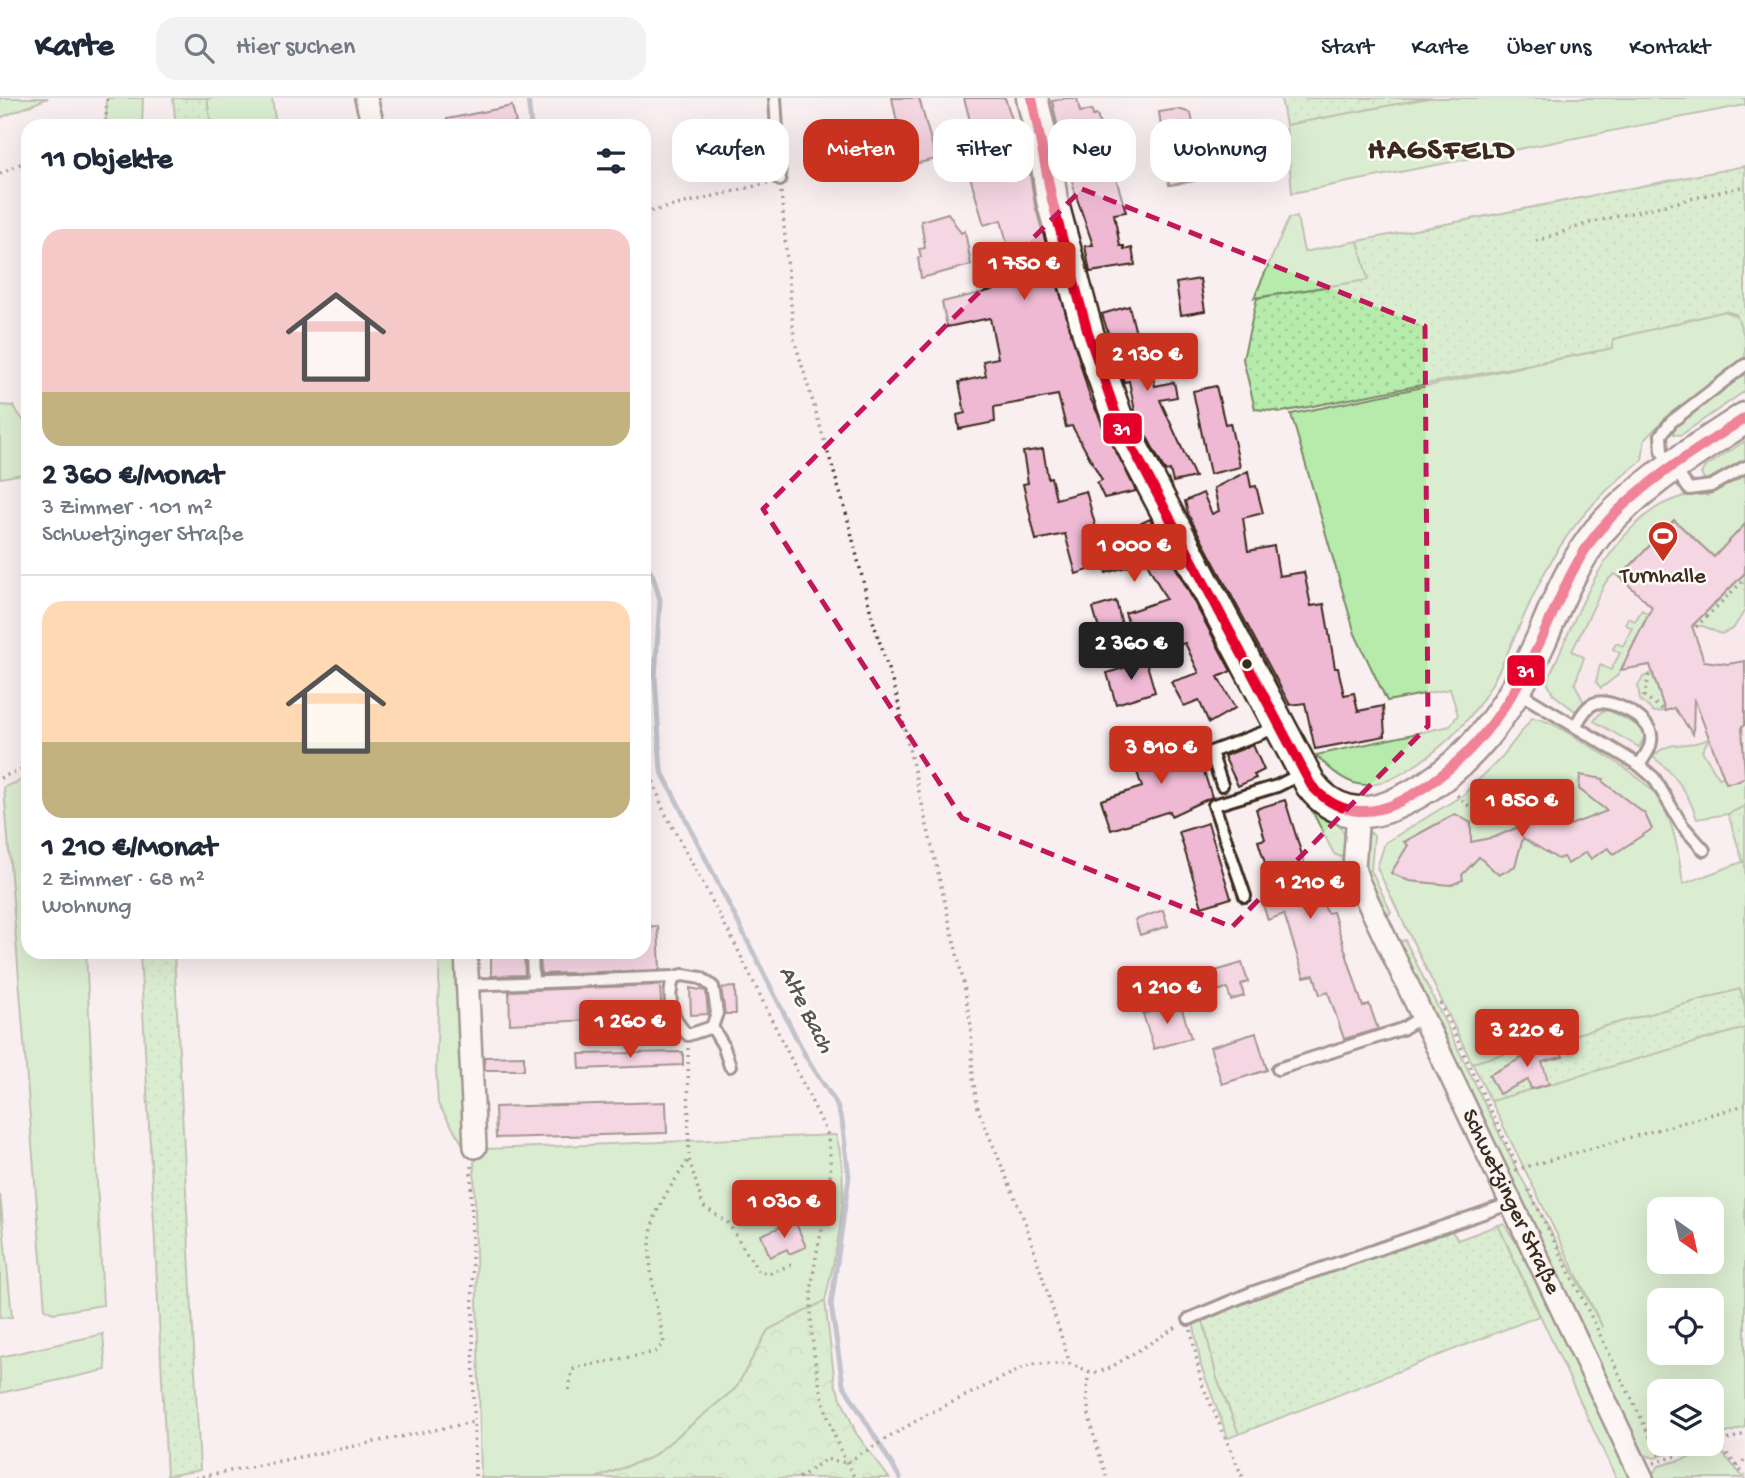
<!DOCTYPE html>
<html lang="de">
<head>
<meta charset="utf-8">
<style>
	:root { --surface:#fff; --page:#f2f2f3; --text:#1f2937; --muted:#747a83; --line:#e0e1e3; --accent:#c8321e }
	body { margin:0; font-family:"Gochi Hand",sans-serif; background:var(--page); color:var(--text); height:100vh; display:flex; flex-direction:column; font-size:26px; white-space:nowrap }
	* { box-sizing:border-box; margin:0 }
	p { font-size:23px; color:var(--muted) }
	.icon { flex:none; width:38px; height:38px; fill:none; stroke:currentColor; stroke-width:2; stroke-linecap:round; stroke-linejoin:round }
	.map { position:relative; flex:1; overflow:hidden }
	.side { position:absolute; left:21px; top:21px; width:630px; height:840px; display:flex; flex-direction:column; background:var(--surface); border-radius:21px; box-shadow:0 7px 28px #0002 }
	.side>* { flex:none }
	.hud { position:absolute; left:672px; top:21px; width:665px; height:63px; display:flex; gap:14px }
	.needle { width:46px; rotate:146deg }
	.tools { position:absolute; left:1647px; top:1099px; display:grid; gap:14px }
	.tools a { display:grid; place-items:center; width:77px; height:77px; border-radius:14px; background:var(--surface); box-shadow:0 7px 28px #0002; font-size:35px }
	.price { position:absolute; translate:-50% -60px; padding:0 16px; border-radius:7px; background:var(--accent); color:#fff; font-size:23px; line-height:46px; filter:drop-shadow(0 2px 4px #0008) }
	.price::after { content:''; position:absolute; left:50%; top:42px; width:21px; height:16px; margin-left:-10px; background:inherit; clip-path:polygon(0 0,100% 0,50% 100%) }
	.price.current { background:#222; color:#fff }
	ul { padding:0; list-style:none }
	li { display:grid; align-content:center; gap:14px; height:371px; padding:0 21px }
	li+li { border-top:2px solid var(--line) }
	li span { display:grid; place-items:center; height:217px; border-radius:21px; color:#555 }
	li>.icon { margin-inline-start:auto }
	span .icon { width:126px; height:126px; fill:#fffc; stroke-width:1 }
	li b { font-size:30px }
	h2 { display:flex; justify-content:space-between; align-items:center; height:84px; padding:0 21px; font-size:30px }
	.tag { padding:0 24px; border-radius:21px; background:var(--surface); box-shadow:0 7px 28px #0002; font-size:24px; line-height:63px }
	.tag.current { background:var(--accent); color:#fff }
	header { display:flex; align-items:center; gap:42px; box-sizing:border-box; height:98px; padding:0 35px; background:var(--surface); border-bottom:2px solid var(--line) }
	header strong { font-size:33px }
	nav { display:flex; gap:38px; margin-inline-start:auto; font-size:24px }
	.search { width:490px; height:63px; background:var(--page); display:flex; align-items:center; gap:18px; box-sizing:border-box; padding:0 24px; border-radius:21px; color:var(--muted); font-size:26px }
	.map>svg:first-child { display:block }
</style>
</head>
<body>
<header>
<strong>Karte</strong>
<div class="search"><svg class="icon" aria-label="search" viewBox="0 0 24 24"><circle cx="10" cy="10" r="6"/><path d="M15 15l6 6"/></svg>Hier suchen</div>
<nav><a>Start</a><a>Karte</a><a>Über uns</a><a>Kontakt</a></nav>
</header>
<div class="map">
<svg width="1745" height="1380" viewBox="0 0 1745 1380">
	<defs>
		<pattern id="forest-crowns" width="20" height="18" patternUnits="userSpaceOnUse" patternTransform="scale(1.75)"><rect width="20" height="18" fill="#b6ebac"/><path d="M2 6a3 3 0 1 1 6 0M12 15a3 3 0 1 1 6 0" fill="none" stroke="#9dca94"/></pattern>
		<pattern id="park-dots" width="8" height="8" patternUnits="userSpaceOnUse" patternTransform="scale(1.75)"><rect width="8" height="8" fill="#b6ebac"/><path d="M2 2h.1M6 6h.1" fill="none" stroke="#9dca94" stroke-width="1.8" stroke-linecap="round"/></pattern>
	</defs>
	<rect width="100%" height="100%" fill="#faeff0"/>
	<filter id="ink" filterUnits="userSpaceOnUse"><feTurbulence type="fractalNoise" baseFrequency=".0143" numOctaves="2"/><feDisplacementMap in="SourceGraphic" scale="14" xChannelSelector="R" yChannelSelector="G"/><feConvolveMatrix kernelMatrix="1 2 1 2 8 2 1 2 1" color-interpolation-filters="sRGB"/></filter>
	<g filter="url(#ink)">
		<g fill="#f7dfe7">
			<polygon points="1745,375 1745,763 1743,764 1728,716 1697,721 1692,706 1652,731 1544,664 1581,616 1553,596 1547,584 1604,466 1634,429 1655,410 1703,393 1706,398"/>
			<polygon points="1745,1342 1745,1380 1680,1380 1671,1366"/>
		</g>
		<g fill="#b6ebac" stroke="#788a65" stroke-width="2" fill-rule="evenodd">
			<polygon points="0,0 48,0 0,20"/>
			<polygon points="107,0 143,0 142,28 111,28 106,22"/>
			<polygon points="207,0 272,0 276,28 211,28"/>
			<polygon points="1428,0 1745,0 1745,7 1292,95 1286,27"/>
			<polygon points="1297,119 1304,154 1358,143 1369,182 1254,200 1289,120"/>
			<path d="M1725,213L1738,219L1745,240V260L1657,329L1645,341L1642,362C1602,393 1568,429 1545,474C1501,558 1495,618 1408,672C1368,697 1347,690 1316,657L1450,628L1458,617L1450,591L1387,603L1355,536L1291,316L1613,250V241Z"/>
			<polygon points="1745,271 1745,293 1681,337 1674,336 1672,329"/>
			<polygon points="0,307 13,308 28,329 28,375 0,380"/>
			<polygon points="1745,343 1745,364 1710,382 1704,381 1701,376 1704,370"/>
			<path d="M1745,375V441L1714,459L1674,422L1620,479L1614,476L1605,485L1572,553L1584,559L1575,586L1584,605L1575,613L1553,596L1547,584C1574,524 1598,451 1653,412C1667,402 1687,397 1703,393L1706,398Z"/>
			<polygon points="1745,475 1745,512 1733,531 1721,536 1703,528 1692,528"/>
			<polygon points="1642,512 1648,516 1618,577 1601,590 1596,584 1600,567 1611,572 1620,555 1613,551 1616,545 1623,548 1632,530 1625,526 1628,520 1635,523"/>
			<polygon points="1652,575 1665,613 1654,614 1640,602 1638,588 1643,579"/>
			<polygon points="1608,612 1641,629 1645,638 1639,649 1594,623 1601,614"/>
			<path d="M1532,620C1552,622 1569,636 1585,645C1660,690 1671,699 1683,786L1745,763V908L1740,891L1472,965L1377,770L1385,745L1463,697L1501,660Z"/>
			<path d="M1709,640L1702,653L1719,680L1725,678L1726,685L1745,679V708L1728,716L1697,721C1689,696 1675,675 1653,659C1670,639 1690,652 1709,640Z"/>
			<polygon points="28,680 28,854 86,854 103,1207 53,1215 45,1211 4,689"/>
			<path d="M1306,701C1322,713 1360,734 1341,759L1334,756Z"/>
			<path d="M1370,734L1374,738L1371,772L1391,814L1386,819C1373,791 1358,766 1370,734Z"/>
			<path d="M1405,842L1514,1066L1603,1230L1491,1003L1745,930V1329L1712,1340V1293H1659V1346H1696L1655,1360L1641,1356L1439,924L1398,845ZM1659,1111H1712V1164H1659ZM1659,1202H1712V1255H1659Z"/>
			<polygon points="440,854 456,854 465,1050 438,1006 436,971"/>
			<path d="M836,1037C852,1092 837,1149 825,1203L768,1232L736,1290L652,1359L596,1380H481L474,1064L486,1051Z"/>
			<polygon points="0,1096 12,1219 0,1220"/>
			<polygon points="1504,1126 1523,1155 1631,1380 1616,1380 1498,1127"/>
			<polygon points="1202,1218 1217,1280 1239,1336 1228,1340 1201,1268 1193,1223"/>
			<polygon points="103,1236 106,1272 0,1295 0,1259"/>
			<polygon points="1719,1351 1744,1380 1655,1380 1653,1375 1659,1368"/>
		</g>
		<polygon fill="url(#forest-crowns)" stroke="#788a65" stroke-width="2" points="825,1203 835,1286 856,1335 889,1380 596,1380 652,1359 736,1290 768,1232"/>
		<g fill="url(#park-dots)" stroke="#788a65" stroke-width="2">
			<polygon points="173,0 207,0 211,28 176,28"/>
			<polygon points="1281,0 1428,0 1286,27"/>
			<polygon points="1745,68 1745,240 1736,216 1725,213 1613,241 1613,250 1282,314 1255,311 1243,261 1257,200 1368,182 1358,143"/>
			<polygon points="1745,708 1745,763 1743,764 1728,716"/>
			<polygon points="140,854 174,854 200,1372 167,1378"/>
			<polygon points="1740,891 1745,908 1745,930 1491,1003 1472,965"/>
			<polygon points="1498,1127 1539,1218 1239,1336 1217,1280 1202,1218 1451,1132 1458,1142"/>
		</g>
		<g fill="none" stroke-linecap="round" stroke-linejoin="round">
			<g stroke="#7f8fa0" stroke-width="5">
				<polyline points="528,0 531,28"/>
				<polyline points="644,463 653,478 660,502 655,579 661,672 806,959 836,1005 842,1023 849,1079 831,1207 843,1286 900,1380"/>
			</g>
		</g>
		<g fill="#efb9d3" stroke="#3b2a1e" stroke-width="2">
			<polygon points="892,0 919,0 936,61 906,68"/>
			<polygon points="964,0 1005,0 1030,76 1035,107 1090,300 1136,393 1104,400 1097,385 1102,382 1072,328 1066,329 1058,297 994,309 995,324 959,331 957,317 965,315 959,284 986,278 983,263 998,260 990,220 947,229 942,204 993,192 992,185 1016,180 1001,122 984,127 965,61 972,59 964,32 972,30"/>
			<polygon points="1066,0 1077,0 1080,14 1092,12 1093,18 1097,17 1126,114 1114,116 1120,148 1124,148 1124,152 1132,150 1135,167 1090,174 1085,148 1093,147 1074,92 1069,56 1064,57 1052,3"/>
			<polygon points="512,8 516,25 499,28 448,28 447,21"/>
			<polygon points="1178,11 1191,15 1198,50 1190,51 1195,83 1169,87 1159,14"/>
			<polygon points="948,115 961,135 965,133 971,167 921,180 918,160 921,159 919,151 925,150 921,123"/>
			<polygon points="1200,181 1205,213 1181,217 1176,185"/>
			<polygon points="1129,208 1139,247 1145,246 1155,288 1174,284 1177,299 1160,302 1195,379 1173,384 1170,372 1165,373 1136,318 1129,283 1124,284 1102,216"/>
			<polygon points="1216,288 1225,326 1230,325 1240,369 1210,376 1193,293"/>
			<polygon points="1043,351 1048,380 1051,379 1056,401 1086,393 1097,434 1105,431 1108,441 1150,421 1231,573 1218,579 1235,610 1209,625 1199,602 1184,608 1171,584 1199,575 1185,545 1140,560 1125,515 1166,501 1146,463 1106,475 1104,467 1076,476 1065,436 1036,442 1023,386 1028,385 1023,354"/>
			<polygon points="1248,373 1251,389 1256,388 1263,415 1243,420 1248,453 1274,448 1279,478 1304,474 1311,508 1324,506 1335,570 1338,570 1344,597 1354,595 1358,613 1383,608 1385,638 1315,651 1305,605 1290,607 1188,416 1185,403 1203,395 1212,416 1219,413 1214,390"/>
			<polygon points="1674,422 1714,459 1745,426 1745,475 1692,528 1704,563 1728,566 1745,563 1745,627 1742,628 1745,679 1739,683 1726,685 1694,600 1693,636 1674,610 1665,613 1650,567 1621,572 1652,509 1620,479"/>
			<polygon points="1116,503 1122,527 1100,534 1093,510"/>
			<polygon points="1146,563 1155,594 1116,606 1107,575"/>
			<polygon points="1177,634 1184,656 1197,652 1212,699 1171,718 1170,713 1111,732 1101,702 1142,689 1136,671 1161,663 1154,641"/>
			<polygon points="1253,647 1264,672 1254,677 1256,680 1238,688 1224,658"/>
			<polygon points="1580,677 1604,681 1603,684 1645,716 1652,731 1614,756 1608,750 1591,761 1586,754 1568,766 1563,759 1558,761 1523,740 1515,768 1499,777 1479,759 1462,777 1463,782 1451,787 1409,783 1391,775 1408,747 1404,744 1455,716 1471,725 1471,744 1495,739 1533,723 1531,717 1551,709 1558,714 1565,729 1607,713 1579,691"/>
			<polygon points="1285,702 1311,786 1315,785 1327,815 1333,814 1363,909 1369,906 1378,931 1344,941 1328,894 1320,897 1314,877 1304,879 1284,816 1268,822 1262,804 1276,800 1258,743 1265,741 1256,711"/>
			<polygon points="1208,725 1231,800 1202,809 1179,734"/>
			<polygon points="1163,812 1168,828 1140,837 1135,822"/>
			<polygon points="658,828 660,872 541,876 540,854 644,854 644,829"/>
			<polygon points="491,854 524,854 525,877 491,878"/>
			<polygon points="1242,865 1248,884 1241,886 1244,898 1231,902 1227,890 1217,893 1212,874"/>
			<polygon points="660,887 662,920 637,920 637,925 611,926 611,921 510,926 509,893"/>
			<polygon points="735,889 736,916 725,916 721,890"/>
			<polygon points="690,890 706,893 708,916 691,917"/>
			<polygon points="1180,905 1191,940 1154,951 1143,916"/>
			<polygon points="1256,935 1267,972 1222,986 1210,949"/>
			<polygon points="1558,942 1563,959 1542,964 1549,986 1531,991 1528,982 1499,996 1489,977 1543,949 1543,946"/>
			<polygon points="683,954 683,967 580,971 579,956"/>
			<polygon points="524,958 524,972 485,972 484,959"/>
			<polygon points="666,1004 667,1035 496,1040 495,1009"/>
			<polygon points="795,1123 806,1149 789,1156 787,1151 770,1159 761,1137"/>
		</g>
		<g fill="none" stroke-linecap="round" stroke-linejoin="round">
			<g stroke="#3b2a1e" stroke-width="16">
				<g id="service">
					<polyline points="775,0 780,82"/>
					<polyline points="1745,267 1671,324 1661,337 1662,354 1689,391 1711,388 1745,369"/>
					<polyline points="1518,594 1639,667 1654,680 1682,727 1704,752"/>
					<path d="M1576,627C1580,620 1585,610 1593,606C1608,598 1650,620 1651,637C1653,648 1645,658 1639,667"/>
					<polyline points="1222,687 1211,654 1278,629"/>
					<polyline points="1245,798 1214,707 1277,688 1301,676"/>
					<polyline points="532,854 533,884"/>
					<path d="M683,877L701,880L713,889L717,915L712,929L688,937C672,923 666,899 674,879Z"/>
					<polyline points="467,887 674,879"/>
					<polyline points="712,929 723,947 730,968"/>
					<polyline points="1278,971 1402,931 1423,918"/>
					<polyline points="1189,1221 1251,1195 1512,1105"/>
				</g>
			</g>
			<g stroke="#3b2a1e" stroke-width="26">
				<g id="minor">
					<polyline points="366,0 373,28"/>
					<path id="s1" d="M1358,714L1354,770L1359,785L1642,1380"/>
					<polyline points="466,854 475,1049"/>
				</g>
			</g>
			<g stroke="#3b2a1e" stroke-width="35">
				<path id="secondary" d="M1032,0L1045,54L1052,102L1088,235L1118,322L1311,687C1332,715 1363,721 1395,706C1468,674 1511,610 1542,540C1558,502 1573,465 1599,433C1640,386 1694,354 1745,320"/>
			</g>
			<g stroke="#3b2a1e" stroke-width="3.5" stroke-dasharray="2 5" stroke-linecap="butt">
				<polyline points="99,28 106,22 107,0"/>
				<polyline points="0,76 28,62"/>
				<polyline points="781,94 794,241 847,418 873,523 897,599 963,882 971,928 973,980 978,1011 1025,1124 1070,1266"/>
				<polyline points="644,115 768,85"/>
				<polyline points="1536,143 1589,125 1745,88"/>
				<polyline points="644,507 644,511"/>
				<polyline points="1696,529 1745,481"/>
				<polyline points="1649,577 1644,598 1665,613"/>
				<path d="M644,657L663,711L735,846L827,1035C838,1094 820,1123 813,1178C805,1240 822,1327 855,1380"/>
				<polyline points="0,680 28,669"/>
				<polyline points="1457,697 1471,710 1482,712"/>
				<polyline points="1440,905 1516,1066"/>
				<polyline points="688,950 689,1061 703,1108 728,1125 759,1174 770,1175 793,1166"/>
				<polyline points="471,1068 475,1380"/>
				<polyline points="1515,1072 1745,1007"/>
				<polyline points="1529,1092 1662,1363"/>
				<polyline points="1191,1232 1201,1284 1243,1380"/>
				<path d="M1089,1274C1082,1311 1096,1344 1107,1380"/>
				<path d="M569,1292L572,1272L579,1269L655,1254L664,1245C657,1208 643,1159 654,1122C661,1100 677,1080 689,1061"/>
				<polyline points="1718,1345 1745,1378"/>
				<polyline points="1654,1365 1745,1336"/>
				<polyline points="1737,1368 1745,1362"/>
				<polyline points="195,1380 474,1324"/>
				<polyline points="799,1380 826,1361 846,1365 926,1317 1031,1266 1070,1266 1094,1275 1108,1271 1178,1228"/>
			</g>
			<use href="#service" stroke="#fdfcf7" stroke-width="10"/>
			<use href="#minor" stroke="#fdfcf7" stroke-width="21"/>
			<use href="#secondary" stroke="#fdfcf7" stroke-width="30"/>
			<g stroke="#fdfcf7" stroke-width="16">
				<path id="bus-1" d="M1032,0L1052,102L1088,235L1118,322L1311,687C1336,716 1368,720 1401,703C1469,668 1510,609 1541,542C1558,505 1572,466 1598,434C1638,386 1694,354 1745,320"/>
			</g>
			<use href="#bus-1" stroke="#e4002b" stroke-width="10"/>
		</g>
	</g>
	<path d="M0 0H1745V1380H0ZM1082,91L1425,228L1428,628L1232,829L962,720L763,411Z" fill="#faeff0" fill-opacity=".55" fill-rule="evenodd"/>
	<path fill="none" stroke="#c2185b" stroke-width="5" stroke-dasharray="14 9" stroke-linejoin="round" d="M1082,91L1425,228L1428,628L1232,829L962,720L763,411Z"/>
	<defs>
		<g id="stadium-pin" transform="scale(1.575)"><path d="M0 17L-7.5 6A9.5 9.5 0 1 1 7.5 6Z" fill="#c8321e" stroke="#fdfcf7"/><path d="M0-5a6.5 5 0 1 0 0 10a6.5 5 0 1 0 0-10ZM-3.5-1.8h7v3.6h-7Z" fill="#fff"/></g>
	</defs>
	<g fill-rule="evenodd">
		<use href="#stadium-pin" x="1663" y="438"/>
	</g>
	<circle fill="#3b2a1e" stroke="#fdfcf7" stroke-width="2.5" cx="1247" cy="566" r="6"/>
	<g text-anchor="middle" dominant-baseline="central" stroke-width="5" stroke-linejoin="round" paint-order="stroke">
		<g font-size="23" fill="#3b2a1e" stroke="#fdfcf7">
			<text x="1663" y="479">Turnhalle</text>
		</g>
		<g font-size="23" fill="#3b2a1e" stroke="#fdfcf7">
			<text stroke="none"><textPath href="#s1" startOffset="425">Schwetzinger Straße</textPath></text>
		</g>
		<g font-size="24" font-style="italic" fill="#575454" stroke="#fdfcf7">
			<text transform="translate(805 912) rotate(63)">Alte Bach</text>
		</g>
		<g font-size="30" font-weight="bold" letter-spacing="2" fill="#3b2a1e" stroke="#fdfcf7">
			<text x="1442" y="54">HAGSFELD</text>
		</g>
	</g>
	<g stroke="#fdfcf7" stroke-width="2.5">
		<rect x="1102" y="314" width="41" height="33" rx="7" fill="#e4002b"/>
		<rect x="1506" y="556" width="40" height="33" rx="7" fill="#e4002b"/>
	</g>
	<g font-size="19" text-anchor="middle" font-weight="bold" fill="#fff">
		<text x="1122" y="337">31</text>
		<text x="1526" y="579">31</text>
	</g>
</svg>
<div class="tools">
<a><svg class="needle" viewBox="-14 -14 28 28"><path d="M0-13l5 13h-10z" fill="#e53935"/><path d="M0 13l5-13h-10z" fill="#747a83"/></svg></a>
<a><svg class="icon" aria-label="locate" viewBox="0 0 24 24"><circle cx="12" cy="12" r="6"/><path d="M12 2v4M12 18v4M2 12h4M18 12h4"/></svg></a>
<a><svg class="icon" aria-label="layers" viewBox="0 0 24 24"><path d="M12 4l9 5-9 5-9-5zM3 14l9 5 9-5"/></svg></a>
</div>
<b class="price" style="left:1024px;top:204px">1 750 €</b>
<b class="price" style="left:1147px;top:295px">2 130 €</b>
<b class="price" style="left:1134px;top:486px">1 000 €</b>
<b class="price current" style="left:1131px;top:584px">2 360 €</b>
<b class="price" style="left:1161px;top:688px">3 810 €</b>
<b class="price" style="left:1522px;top:741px">1 850 €</b>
<b class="price" style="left:1310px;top:823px">1 210 €</b>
<b class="price" style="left:1167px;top:928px">1 210 €</b>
<b class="price" style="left:630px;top:962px">1 260 €</b>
<b class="price" style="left:1527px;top:971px">3 220 €</b>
<b class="price" style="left:784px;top:1142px">1 030 €</b>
<div class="hud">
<a class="tag">Kaufen</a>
<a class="tag current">Mieten</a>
<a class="tag">Filter</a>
<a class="tag">Neu</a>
<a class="tag">Wohnung</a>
</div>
<section class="side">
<h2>11 Objekte<svg class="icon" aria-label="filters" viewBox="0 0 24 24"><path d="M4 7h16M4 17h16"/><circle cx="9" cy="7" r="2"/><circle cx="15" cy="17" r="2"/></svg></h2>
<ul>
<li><span style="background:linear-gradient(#f6c9c9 75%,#c2b280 0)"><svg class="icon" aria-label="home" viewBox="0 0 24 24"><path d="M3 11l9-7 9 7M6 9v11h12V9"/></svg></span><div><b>2 360 €/Monat</b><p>3 Zimmer · 101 m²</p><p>Schwetzinger Straße</p></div></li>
<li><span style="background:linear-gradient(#ffd9b3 65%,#c2b280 0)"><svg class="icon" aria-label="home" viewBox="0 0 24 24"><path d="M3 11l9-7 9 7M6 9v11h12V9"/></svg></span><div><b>1 210 €/Monat</b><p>2 Zimmer · 68 m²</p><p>Wohnung</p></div></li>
</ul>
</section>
</div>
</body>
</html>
